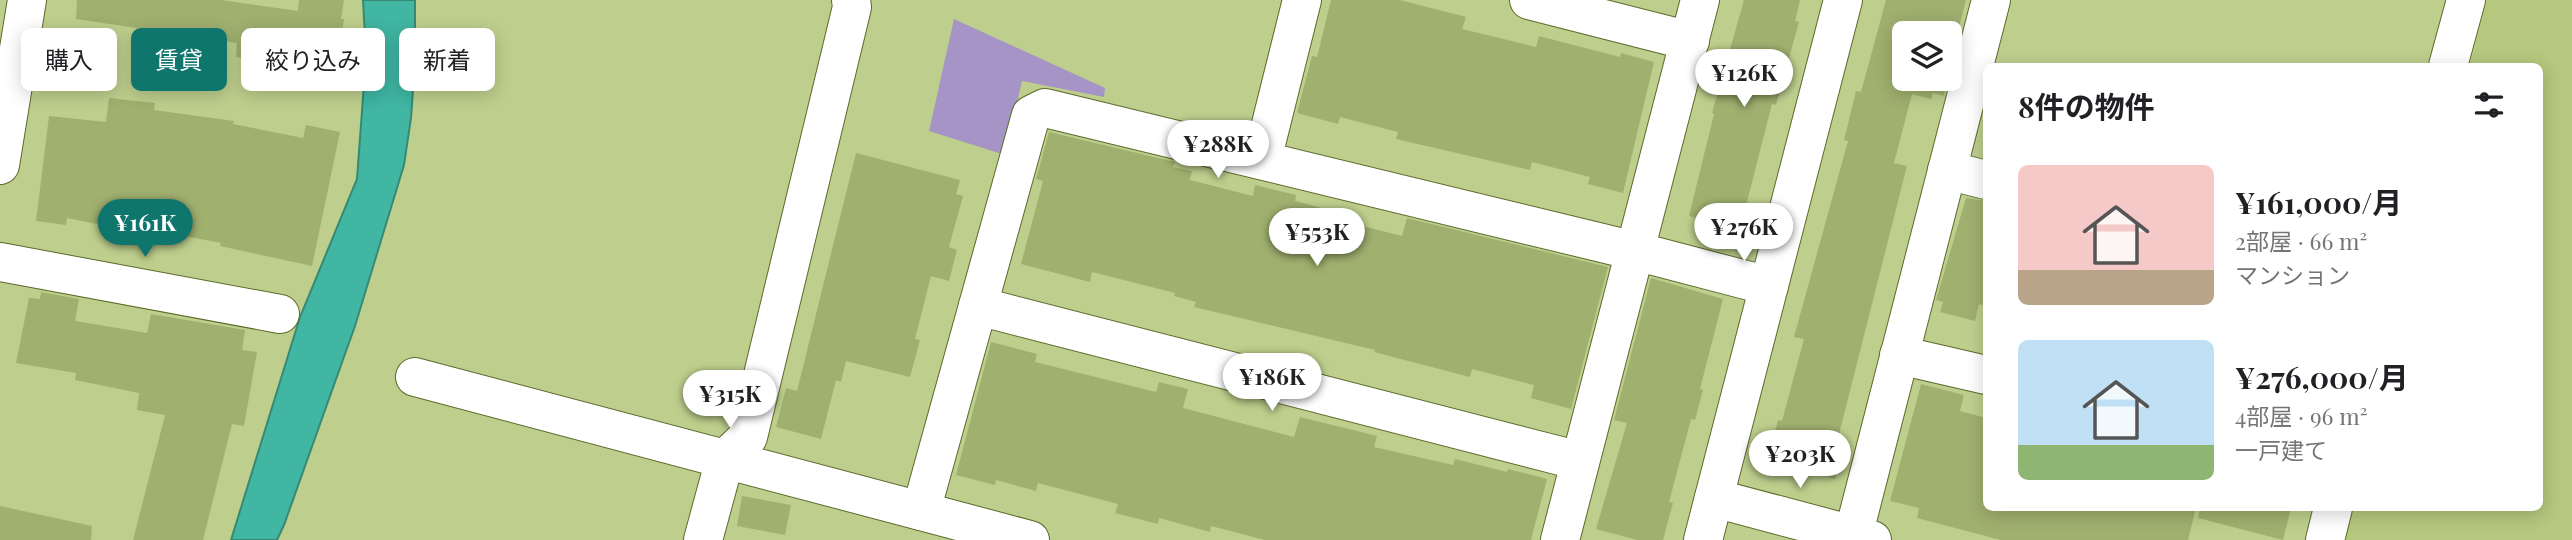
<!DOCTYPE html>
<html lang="ja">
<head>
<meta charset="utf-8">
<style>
	:root { --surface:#fff; --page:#f2f2f2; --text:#202124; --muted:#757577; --accent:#0f766e }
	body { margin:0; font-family:"Playfair Display","Noto Sans JP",serif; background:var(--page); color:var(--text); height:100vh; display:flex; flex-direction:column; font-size:26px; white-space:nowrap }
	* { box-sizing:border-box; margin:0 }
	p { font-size:23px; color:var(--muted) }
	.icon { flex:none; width:38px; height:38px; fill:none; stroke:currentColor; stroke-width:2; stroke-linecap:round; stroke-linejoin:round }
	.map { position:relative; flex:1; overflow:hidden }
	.panel { position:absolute; left:1983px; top:63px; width:560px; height:448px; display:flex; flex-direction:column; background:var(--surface); border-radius:10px; box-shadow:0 4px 18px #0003 }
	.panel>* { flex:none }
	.banner { position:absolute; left:21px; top:28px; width:665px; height:63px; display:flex; gap:14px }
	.buttons { position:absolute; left:1892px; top:21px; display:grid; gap:14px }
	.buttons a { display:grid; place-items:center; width:70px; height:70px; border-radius:10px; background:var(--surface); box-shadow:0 4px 18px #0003; font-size:35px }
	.price { position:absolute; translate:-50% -60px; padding:0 16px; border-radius:24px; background:#fff; color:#222; font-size:23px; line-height:46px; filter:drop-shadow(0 2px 4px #0008) }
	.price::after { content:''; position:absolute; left:50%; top:42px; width:21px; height:16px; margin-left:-10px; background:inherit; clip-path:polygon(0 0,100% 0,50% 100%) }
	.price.active { background:var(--accent); color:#fff }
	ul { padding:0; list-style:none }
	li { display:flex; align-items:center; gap:21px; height:175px; padding:0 35px }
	li span { display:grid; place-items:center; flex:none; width:196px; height:140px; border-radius:10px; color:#555 }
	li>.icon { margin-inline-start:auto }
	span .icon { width:84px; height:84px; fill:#fffc; stroke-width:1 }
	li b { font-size:30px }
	h2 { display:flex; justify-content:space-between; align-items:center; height:84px; padding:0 35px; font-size:30px }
	.chip { padding:0 24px; border-radius:10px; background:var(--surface); box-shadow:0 4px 18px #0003; font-size:24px; line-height:63px }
	.chip.active { background:var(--accent); color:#fff }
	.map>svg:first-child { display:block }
</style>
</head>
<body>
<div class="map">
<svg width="2572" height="540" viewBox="0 0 2572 540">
	<rect width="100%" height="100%" fill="#becf8d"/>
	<polygon fill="#b5c87d" points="2487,0 2572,0 2572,540 2345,540 2353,508 2539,508 2539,66 2470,66"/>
	<polygon fill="#a694c6" points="954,19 1105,88 1104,97 1022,81 1005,155 929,131"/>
	<polygon fill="#40b6a3" stroke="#368a74" stroke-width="2" points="363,0 415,0 415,62 411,118 404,165 355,326 284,525 277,540 231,540 300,317 357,179 366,56"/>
	<g fill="#a0b06f">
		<polygon points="77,0 221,0 298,11 299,0 344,0 341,19 344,19 337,69 236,57 237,43 76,19"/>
		<polygon points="1331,0 1400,0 1466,17 1462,29 1536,47 1539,36 1620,57 1621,53 1654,62 1623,193 1588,184 1590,177 1532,162 1530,170 1396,139 1398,132 1340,117 1338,124 1297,113 1312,56 1317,57"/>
		<polygon points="1744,0 1800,0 1795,21 1799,22 1776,105 1772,104 1740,229 1689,216 1714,114 1712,113"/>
		<polygon points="1886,0 1966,0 1950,63 1950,33 1904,33 1904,79 1948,79 1944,96 1933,93 1931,99 1912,94 1894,163 1907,166 1837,442 1844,444 1835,479 1767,461 1778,420 1782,421 1804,339 1794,337 1848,141 1844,140 1856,91 1861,92"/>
		<polygon points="109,98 155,103 154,110 234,121 233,124 303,138 306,125 340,132 312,266 220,246 221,243 148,229 147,234 67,218 66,225 36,221 49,116 106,122"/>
		<polygon points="1049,132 1175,162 1173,167 1192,171 1190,180 1253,196 1255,185 1296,195 1295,201 1345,214 1343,221 1402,236 1407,218 1608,267 1571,409 1531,398 1534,385 1472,369 1470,377 1374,352 1375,350 1194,307 1196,302 1174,296 1175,293 1092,272 1090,282 1021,264 1043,181 1036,179"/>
		<polygon points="856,153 960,180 956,194 963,196 949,247 957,250 949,281 931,276 915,339 920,340 910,377 846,361 841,382 836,380 821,439 776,427 786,388 797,391"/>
		<polygon points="1966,198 1986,201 1986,306 1979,304 1975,321 1940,312 1943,302 1936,300"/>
		<polygon points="1651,278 1723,299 1700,389 1703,390 1695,420 1691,419 1669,502 1673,503 1663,540 1637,540 1596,529 1627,423 1614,420"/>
		<polygon points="41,292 79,299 75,321 147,333 151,314 245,330 242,350 257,352 244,426 232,424 203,540 133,540 165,415 137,410 139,393 75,380 76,373 16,363 29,298 40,299"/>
		<polygon points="991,342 1037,354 1035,362 1156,392 1159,382 1188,389 1183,408 1294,437 1300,417 1377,436 1374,447 1453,465 1455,459 1507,472 1508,469 1547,479 1531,540 1265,540 1211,526 1210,532 1159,518 1158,524 1115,513 1118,504 1038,483 1036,491 996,480 995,485 956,475"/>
		<polygon points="1921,384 1964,395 1960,411 1986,418 1986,508 2196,508 2188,540 2001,540 1917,518 1919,508 1890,501"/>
		<polygon points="742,496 791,505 785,535 737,526"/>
		<polygon points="0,506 92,526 91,540 0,540"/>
		<polygon points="2200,508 2291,508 2283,540 2198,518"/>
	</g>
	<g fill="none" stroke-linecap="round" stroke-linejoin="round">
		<g stroke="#5c6a2a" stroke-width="40">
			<g id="minor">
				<polyline points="1529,0 1690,41"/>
				<polyline points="2448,66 2466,0"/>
				<polyline points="1262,160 1302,0"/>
				<polyline points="0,165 27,0"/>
				<polyline points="1947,170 1986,180"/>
				<polyline points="0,262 280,314"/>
				<polyline points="978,306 1580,461"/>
				<polyline points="1899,355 1986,375"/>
				<polyline points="415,377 1030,540"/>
				<polyline points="1714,498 1872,540"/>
				<polyline points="921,511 1031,115 1045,108 1635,251 1769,286"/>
				<polyline points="703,540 725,459 748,437 852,7 851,0"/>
				<polyline points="1560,540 1700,0"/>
				<polyline points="1703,540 1843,0"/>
				<polyline points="1852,540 1991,0"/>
				<polyline points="2325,540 2333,508"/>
			</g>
		</g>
		<use href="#minor" stroke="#fff" stroke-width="38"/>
	</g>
</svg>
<div class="buttons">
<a><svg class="icon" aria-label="layers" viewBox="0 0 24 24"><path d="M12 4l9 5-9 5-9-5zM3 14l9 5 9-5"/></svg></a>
</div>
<b class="price" style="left:1744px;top:109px">¥126K</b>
<b class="price" style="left:1218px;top:180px">¥288K</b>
<b class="price active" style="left:145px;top:259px">¥161K</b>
<b class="price" style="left:1744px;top:263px">¥276K</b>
<b class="price" style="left:1317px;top:268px">¥553K</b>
<b class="price" style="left:1272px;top:413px">¥186K</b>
<b class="price" style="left:730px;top:430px">¥315K</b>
<b class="price" style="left:1800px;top:490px">¥203K</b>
<div class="banner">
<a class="chip">購入</a>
<a class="chip active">賃貸</a>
<a class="chip">絞り込み</a>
<a class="chip">新着</a>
</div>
<section class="panel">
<h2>8件の物件<svg class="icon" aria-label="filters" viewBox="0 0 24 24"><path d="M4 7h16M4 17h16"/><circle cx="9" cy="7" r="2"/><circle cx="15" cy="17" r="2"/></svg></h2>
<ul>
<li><span style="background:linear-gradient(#f6c9c9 75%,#b9a48a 0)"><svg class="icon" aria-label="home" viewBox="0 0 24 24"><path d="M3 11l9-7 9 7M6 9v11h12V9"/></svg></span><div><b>¥161,000/月</b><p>2部屋 · 66 m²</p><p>マンション</p></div></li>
<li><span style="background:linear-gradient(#bfe0f5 75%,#8fb573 0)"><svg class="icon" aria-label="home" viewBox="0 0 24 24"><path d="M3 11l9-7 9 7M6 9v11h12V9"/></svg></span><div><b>¥276,000/月</b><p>4部屋 · 96 m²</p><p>一戸建て</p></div></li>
</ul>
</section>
</div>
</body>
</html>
